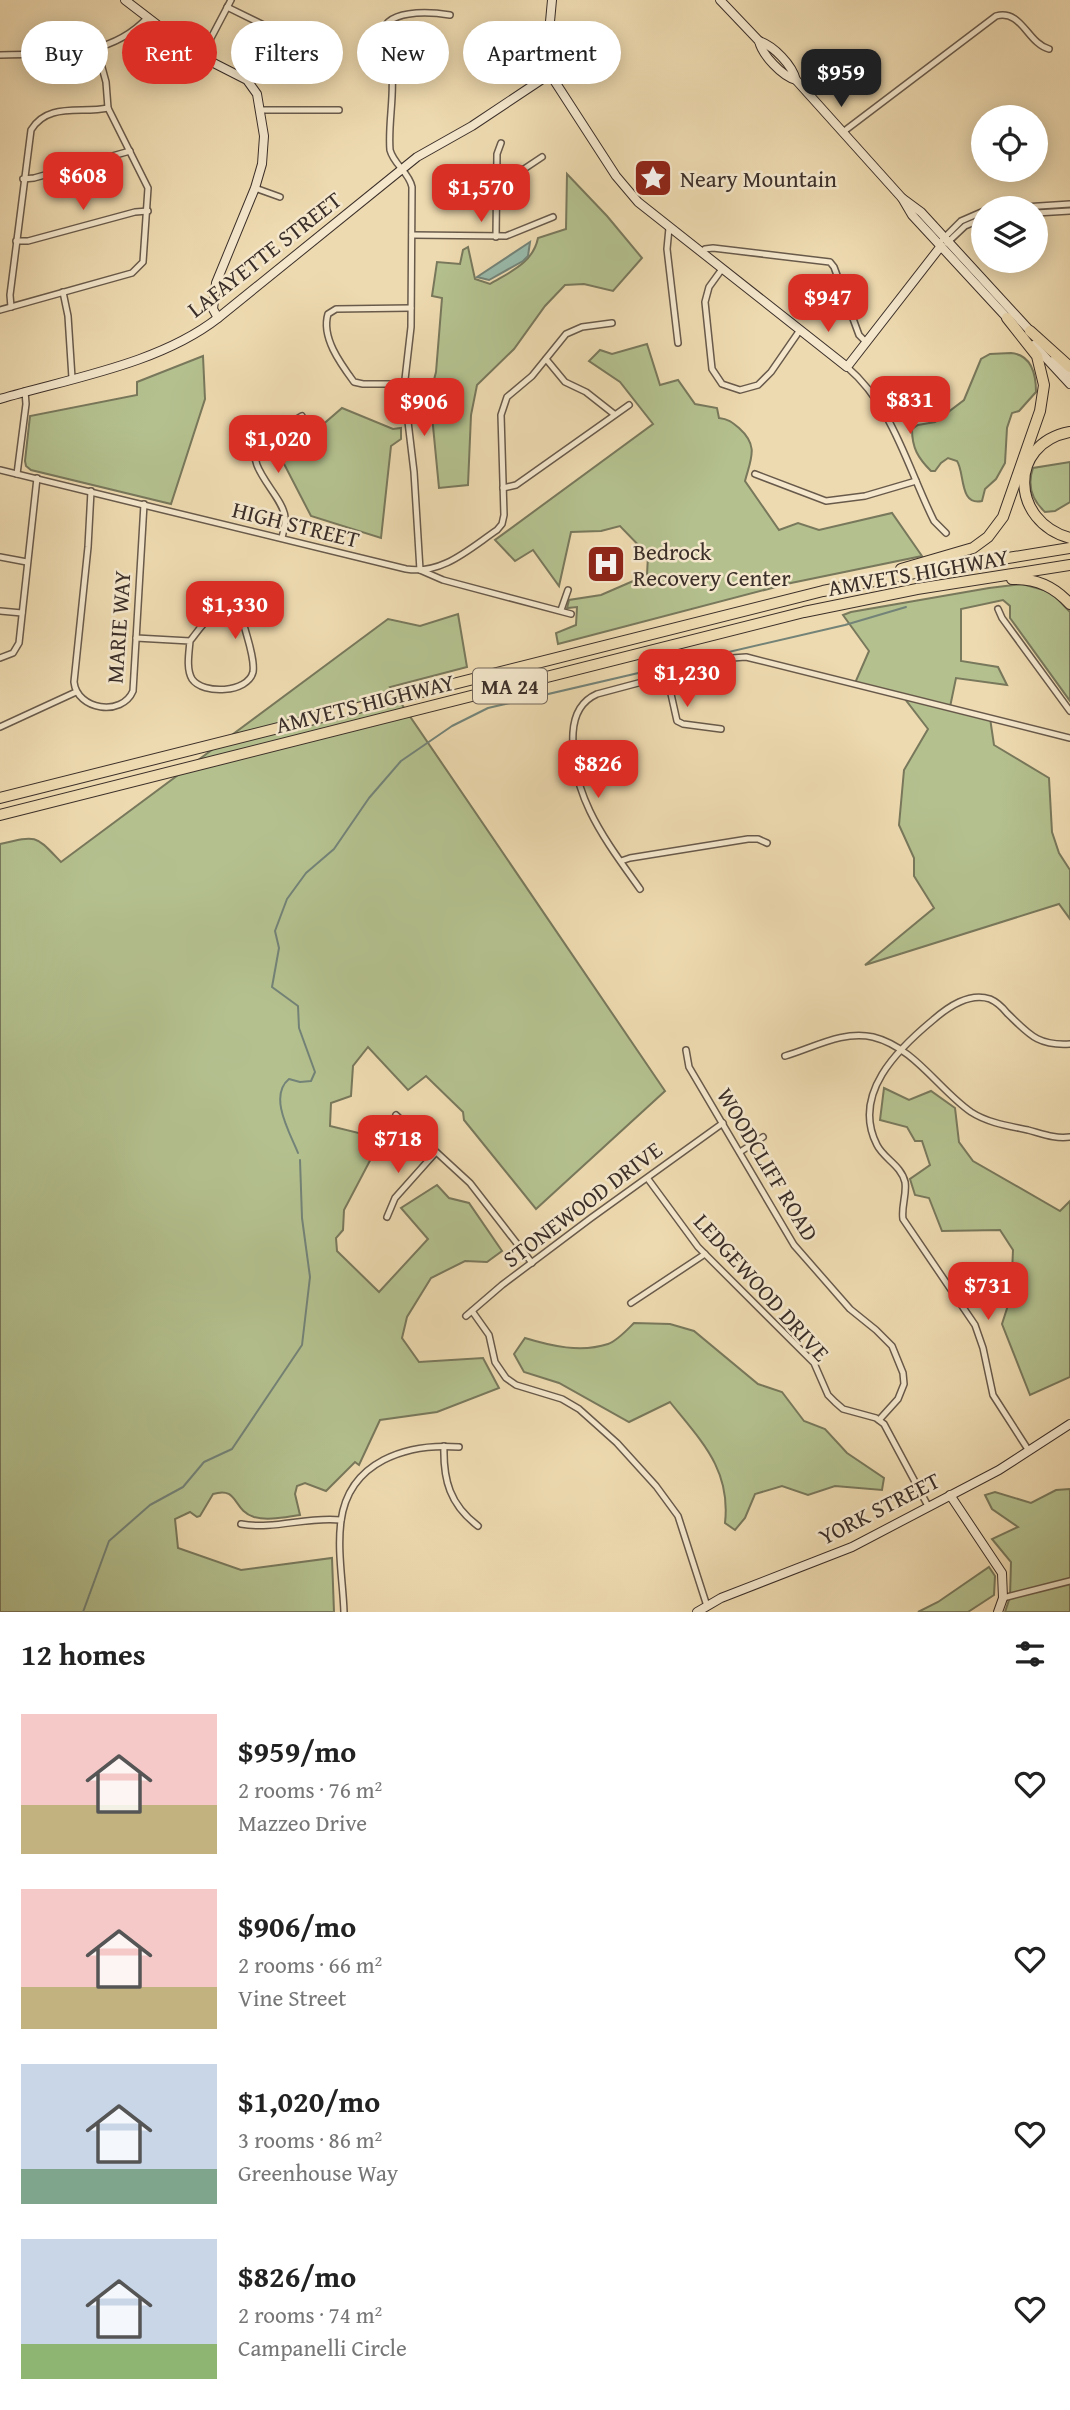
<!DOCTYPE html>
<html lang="en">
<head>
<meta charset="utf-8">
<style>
	:root { --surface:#fff; --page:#f6f6f6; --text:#222; --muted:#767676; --accent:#d93025 }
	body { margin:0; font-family:"Gentium Book Plus",serif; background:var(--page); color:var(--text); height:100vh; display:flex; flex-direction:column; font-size:26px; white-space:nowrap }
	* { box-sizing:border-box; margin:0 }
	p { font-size:23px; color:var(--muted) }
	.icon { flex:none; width:38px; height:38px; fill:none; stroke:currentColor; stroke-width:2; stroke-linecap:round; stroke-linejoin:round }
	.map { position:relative; height:1612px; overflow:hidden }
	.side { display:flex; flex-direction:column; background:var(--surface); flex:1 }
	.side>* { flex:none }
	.top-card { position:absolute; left:21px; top:21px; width:700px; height:63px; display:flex; gap:14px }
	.buttons { position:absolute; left:971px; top:105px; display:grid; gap:14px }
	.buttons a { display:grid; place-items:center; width:77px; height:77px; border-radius:50%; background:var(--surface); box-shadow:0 4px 18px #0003; font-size:35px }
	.price { position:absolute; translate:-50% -60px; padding:0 16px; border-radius:14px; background:var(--accent); color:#fff; font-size:23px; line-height:46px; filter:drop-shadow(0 2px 4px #0008) }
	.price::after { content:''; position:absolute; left:50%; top:42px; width:21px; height:16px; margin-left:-10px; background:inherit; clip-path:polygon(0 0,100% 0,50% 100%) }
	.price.on { background:#222; color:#fff }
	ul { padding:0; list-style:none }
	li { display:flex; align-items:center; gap:21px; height:175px; padding:0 21px }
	li span { display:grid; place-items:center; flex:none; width:196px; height:140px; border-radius:0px; color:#555 }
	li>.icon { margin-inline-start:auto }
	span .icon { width:84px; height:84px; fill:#fffc; stroke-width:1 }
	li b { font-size:30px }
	h2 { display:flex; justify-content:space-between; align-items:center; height:84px; padding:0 21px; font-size:30px }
	.tag { padding:0 24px; border-radius:32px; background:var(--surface); box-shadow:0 4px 18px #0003; font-size:24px; line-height:63px }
	.tag.on { background:var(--accent); color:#fff }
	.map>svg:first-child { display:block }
</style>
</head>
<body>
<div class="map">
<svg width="1070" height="1612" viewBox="0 0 1070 1612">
	<rect width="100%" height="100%" fill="#eedab0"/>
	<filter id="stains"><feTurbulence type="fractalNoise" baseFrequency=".00286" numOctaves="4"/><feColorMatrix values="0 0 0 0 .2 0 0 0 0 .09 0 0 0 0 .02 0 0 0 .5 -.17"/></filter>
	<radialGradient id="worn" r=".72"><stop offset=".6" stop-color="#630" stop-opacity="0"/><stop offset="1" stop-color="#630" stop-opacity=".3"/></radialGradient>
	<g fill="#b4c18f" stroke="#78785c" stroke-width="2">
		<path d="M567,174L607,216L642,258L613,291L584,284L565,285L545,306L514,349L477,385L471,415L468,485L439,488L430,395L436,372L442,298L432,296L437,262L460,264L463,250L468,247L475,279L490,284C510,272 533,263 538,238L566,229Z"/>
		<path d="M647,344L660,385L678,380L695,404L717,408L719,418C728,419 732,422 739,428C759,446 751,458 745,481L779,530L798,523L819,530L892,513L922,556L791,583L558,644L556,633L576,625L577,607L567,608L569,600L601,595L647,575L648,555L620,526L601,531L571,532L559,586L533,550L515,561L495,540L653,424L620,382L589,361L600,350L612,354Z"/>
		<path d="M1011,353C1032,355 1036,374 1036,392L1019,411L1012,413L1007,428L1005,463L996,479L985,489L982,501C959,506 965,473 957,461L948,458L941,463L935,471H931C918,458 912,448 912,429L918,425L935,422L964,400L981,359L990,354Z"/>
		<polygon points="203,356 205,399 171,504 31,470 26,466 25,461 30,416 137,395 137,382"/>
		<polygon points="342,408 393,429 401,428 401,439 391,446 381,538 311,516 282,460"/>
		<path d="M1070,462V502L1055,511L1045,512C1032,500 1027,485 1033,468Z"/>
		<polygon points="1022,584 1051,592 1070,612 1070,701 1010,618 1010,606 1003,600 961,609 961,661 998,667 1007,685 956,678 950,707 990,718 994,745 1049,778 1052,832 1059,853 1070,870 1070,919 1059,904 865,965 934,908 914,876 914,858 899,825 904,770 928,729 901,694 855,683 869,651 843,615 851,612 989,588"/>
		<path d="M458,614L467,667L390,687L665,1091L536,1209L464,1120L463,1112L426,1076L408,1090L368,1047L353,1066L351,1096L331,1103L330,1126L367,1135L374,1153L344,1210L343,1230L336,1238L337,1251L379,1292L428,1239L401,1208L437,1185L449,1198L469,1203L502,1251L487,1262L465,1261L431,1278L407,1317L402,1338L419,1362L483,1358L499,1388L437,1412L380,1420L359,1465L355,1462L326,1491L305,1483L297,1486L295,1494L300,1515C285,1517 268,1521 254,1517C232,1510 239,1486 213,1494L200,1516L197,1517L190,1512L175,1519L178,1548L241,1570L332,1558L334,1612H0V844C38,835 35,835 61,862L388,619L420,626Z"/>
		<polygon points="884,1088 909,1100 931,1091 955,1108 959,1142 973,1161 1060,1211 1070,1201 1070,1377 1030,1395 1002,1324 1011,1296 1013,1250 1000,1230 942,1231 929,1198 915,1195 910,1179 930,1165 922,1141 915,1141 907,1127 880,1120"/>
		<path d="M634,1323L670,1324L694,1331L758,1384L782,1392L804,1421L825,1429L847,1453L884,1478L882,1490L835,1486L808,1495L782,1486L755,1494L745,1518L735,1530L725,1523C731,1469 701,1441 670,1402L629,1422L559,1383L524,1372L514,1354L525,1338C551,1346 581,1353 608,1344C617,1341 627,1330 634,1323Z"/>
		<polygon points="1070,1489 1070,1612 1005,1612 1010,1597 1011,1562 992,1539 1018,1527 992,1509 985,1495 995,1492 1031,1503 1056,1490"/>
		<polygon points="989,1567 995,1576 994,1595 968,1612 918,1612 938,1602"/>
	</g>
	<polygon fill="#99bbac" stroke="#738378" stroke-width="2" points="530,242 528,256 523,261 489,280 477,277"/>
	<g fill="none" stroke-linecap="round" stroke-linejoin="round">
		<g stroke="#738378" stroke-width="2">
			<path d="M298,1153C290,1133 268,1096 289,1079L300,1082L311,1081L315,1072L299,1028L298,1006L272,987L279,948L275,931L287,899L306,873L334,849L369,798L401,761L452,726L488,708L845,625L906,607"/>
			<polyline points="83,1612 109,1541 150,1505 183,1487 204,1462 232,1449 302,1345 310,1277 302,1218 300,1160"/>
		</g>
		<g stroke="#685a4b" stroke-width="8">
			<g id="street">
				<polyline points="227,7 278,32 320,44"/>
				<path d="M0,55C53,53 109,60 148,17"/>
				<polyline points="201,57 231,0"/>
				<polyline points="488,61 501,55 547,54"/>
				<polyline points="260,110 339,110"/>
				<path d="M843,132L996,16C1022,9 1027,43 1049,49"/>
				<polyline points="497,172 524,169 542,157"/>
				<polyline points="23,179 34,178 130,151"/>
				<polyline points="255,188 280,197"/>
				<polyline points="1008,208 1070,204"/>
				<polyline points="1036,213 1070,211"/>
				<polyline points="669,228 667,249 678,343"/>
				<polyline points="412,235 506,236 553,217"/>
				<polyline points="496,237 497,154 501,143"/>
				<polyline points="942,240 961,221 984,211"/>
				<polyline points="16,241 28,241 135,212 148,211"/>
				<polyline points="947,243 965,226 984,218"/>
				<polyline points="701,252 705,249 713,248 830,262 834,267 859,335 866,342"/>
				<polyline points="722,269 709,287 705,302 712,369 722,384 740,390 758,385 771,372 800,330"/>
				<polyline points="63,292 68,316 72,378"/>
				<path d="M11,307L10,295L31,130C48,102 81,114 108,108"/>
				<polyline points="0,310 132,273 143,262 148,188 108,108 106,82 97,49"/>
				<polyline points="546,359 565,382 586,392 614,414"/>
				<path d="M847,367C893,406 908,469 934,521L946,533"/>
				<path d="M404,384H363L354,382C340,363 321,337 328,314L336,309L411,308"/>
				<path d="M0,470L406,569C442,575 469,549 497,530L502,524L504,515L501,415L507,397L532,376L566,334L582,327L612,323"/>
				<polyline points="17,474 26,404 25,391"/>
				<polyline points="755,474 826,501 865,496 916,481"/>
				<polyline points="503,488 516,485 629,405"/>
				<path d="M91,491L88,547L74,682C77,710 122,717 133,691L144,504"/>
				<path d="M282,538C283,532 286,524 285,517C283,495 241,464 260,443C270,432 289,424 302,416"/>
				<polyline points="0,557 27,562"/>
				<path d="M420,570L414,472L404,388L411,327L412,187C409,172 394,165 390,150C388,125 394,99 392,74C391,61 383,50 383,37C381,8 431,12 450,15"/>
				<polyline points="420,570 443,580 571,614"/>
				<polyline points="998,609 1002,618 1070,711"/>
				<polyline points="561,610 568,590"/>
				<polyline points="0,611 22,613"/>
				<path d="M136,638L190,641C200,629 213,605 232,612C239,615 243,621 245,629C248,640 255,660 253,672C248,693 203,695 192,679C186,669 189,653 190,641"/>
				<polyline points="0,658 13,653 19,643 37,478"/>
				<polyline points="667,676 677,721 683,724 721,729"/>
				<polyline points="0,727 76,692"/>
				<polyline points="621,861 630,858 748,839 758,839 767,843"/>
				<path d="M640,889C606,841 570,796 573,733C574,716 581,701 597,694L732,658L746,657L1070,738"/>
				<polyline points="686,1050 689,1067 794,1245 850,1309 876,1330 892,1346 903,1373 904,1384 898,1399 879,1420"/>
				<path d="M785,1056C813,1048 843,1030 873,1037C914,1047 939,1090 971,1112C988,1123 1009,1126 1028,1130C1043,1134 1055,1139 1070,1137"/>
				<polyline points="396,1115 470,1183 532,1263"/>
				<polyline points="740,1152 763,1137"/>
				<polyline points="648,1179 698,1247 814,1363 828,1395 835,1402 843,1409 876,1418 884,1424 928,1506"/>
				<polyline points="387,1217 395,1198 436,1152"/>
				<polyline points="631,1303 705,1254"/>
				<polyline points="472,1311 489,1335 495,1362 506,1378 516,1385 562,1399 579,1409 617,1443 656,1486 678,1516 707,1606"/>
				<polyline points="466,1316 502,1285 591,1218 723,1123"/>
				<path d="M444,1446C443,1480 450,1505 478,1526"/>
				<path d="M1029,1451L993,1395L983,1348L975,1325L903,1219C901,1207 907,1194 905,1182C901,1165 884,1159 877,1145C851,1094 898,1049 933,1020C948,1007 969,992 990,999C997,1002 1003,1008 1007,1013C1029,1034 1037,1046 1070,1044"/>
				<path d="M241,1524C275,1530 307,1516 341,1520"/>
				<polyline points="1003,1598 1070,1581"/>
				<path d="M344,1612C343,1583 337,1550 341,1521C349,1461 407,1443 459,1447"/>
			</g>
		</g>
		<g stroke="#3b2f29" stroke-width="10">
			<g id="secondary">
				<polyline points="125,0 194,53 247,80 257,94 264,136 262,164 255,188 216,283 213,309 218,318"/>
				<polyline points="552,0 547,54 550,74 616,176 638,202 847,367 941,246"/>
				<path d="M720,0L759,41C762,55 782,76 796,80"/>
				<path d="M759,41C774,46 792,65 796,80L902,198L912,215L1010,321"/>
				<polyline points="902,198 921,212 1033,334"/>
				<polyline points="1034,345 1070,384"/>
				<polyline points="1055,359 1070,375"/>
				<path d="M0,399C71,378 159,364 218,318L417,157L472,126L550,74"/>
				<polyline points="950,1495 1002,1573 1003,1598 998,1612"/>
				<polyline points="697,1612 721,1598 852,1547 999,1470 1070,1424"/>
			</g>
		</g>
		<g stroke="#3b2f29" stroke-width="12">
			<g id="highway">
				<polyline points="1030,331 1070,367"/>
				<path d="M1070,432C1007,444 1011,522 1070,538"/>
				<polyline points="901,569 973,548 988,537 1003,517 1040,411 1044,385 1037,356 1007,318"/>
				<path d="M1012,579C1035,578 1054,586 1070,604"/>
				<polyline points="0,798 823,591 909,574 1070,548"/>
				<polyline points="0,815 804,612 917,589 1070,565"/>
			</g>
		</g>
		<use href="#street" stroke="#f4e7cc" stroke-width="5"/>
		<use href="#secondary" stroke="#f4e7cc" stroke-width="8"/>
		<use href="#highway" stroke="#eedab0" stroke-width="10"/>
	</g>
	<defs>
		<g id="sight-square" transform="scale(2.0125)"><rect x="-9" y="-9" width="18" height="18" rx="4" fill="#8f2418" stroke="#f4e7cc"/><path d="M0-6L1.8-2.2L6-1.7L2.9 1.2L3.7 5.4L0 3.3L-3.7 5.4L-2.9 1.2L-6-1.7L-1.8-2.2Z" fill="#fff"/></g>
		<g id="hospital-square" transform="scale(2.0125)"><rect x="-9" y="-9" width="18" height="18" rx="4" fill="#8f2418" stroke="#f4e7cc"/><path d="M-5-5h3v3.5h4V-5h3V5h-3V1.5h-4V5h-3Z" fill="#fff"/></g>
	</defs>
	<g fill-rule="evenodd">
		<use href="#sight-square" x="653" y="178"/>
		<use href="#hospital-square" x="606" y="564"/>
	</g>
	<g text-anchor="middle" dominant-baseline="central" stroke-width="5" stroke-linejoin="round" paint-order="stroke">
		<rect fill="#f4e7cc" stroke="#72665a" stroke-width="2" x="473" y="668.5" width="74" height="35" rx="5"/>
		<g font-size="21" font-weight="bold" fill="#3b2f29">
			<text x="510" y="686">MA 24</text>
		</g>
		<g font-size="23" fill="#3b2f29" stroke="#f4e7cc" text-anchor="start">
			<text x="680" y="178">Neary Mountain</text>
			<text x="633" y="551">Bedrock<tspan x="633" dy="26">Recovery Center</tspan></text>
		</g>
		<g font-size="23" fill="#3b2f29" stroke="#f4e7cc">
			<text transform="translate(264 254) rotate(-38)">LAFAYETTE STREET</text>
			<text transform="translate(296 524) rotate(14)">HIGH STREET</text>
			<text transform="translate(918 572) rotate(-10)">AMVETS HIGHWAY</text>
			<text transform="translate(118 627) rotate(-86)">MARIE WAY</text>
			<text transform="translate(365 703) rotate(-14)">AMVETS HIGHWAY</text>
			<text transform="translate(768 1164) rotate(59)">WOODCLIFF ROAD</text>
			<text transform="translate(582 1204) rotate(-37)">STONEWOOD DRIVE</text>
			<text transform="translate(762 1287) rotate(48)">LEDGEWOOD DRIVE</text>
			<text transform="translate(879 1508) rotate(-27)">YORK STREET</text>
		</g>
	</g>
	<rect width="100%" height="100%" filter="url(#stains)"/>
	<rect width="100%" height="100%" fill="url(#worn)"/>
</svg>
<div class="buttons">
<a><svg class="icon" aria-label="locate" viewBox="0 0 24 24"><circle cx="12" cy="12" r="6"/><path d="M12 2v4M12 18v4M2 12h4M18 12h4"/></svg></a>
<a><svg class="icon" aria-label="layers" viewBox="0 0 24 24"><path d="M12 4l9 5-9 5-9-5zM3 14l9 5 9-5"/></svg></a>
</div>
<b class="price on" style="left:841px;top:109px">$959</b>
<b class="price" style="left:83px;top:212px">$608</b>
<b class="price" style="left:481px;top:224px">$1,570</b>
<b class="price" style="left:828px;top:334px">$947</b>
<b class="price" style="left:910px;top:436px">$831</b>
<b class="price" style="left:424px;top:438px">$906</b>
<b class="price" style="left:278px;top:475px">$1,020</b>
<b class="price" style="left:235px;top:641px">$1,330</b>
<b class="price" style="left:687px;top:709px">$1,230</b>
<b class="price" style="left:598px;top:800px">$826</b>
<b class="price" style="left:398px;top:1175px">$718</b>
<b class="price" style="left:988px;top:1322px">$731</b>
<div class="top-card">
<a class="tag">Buy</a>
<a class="tag on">Rent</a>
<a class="tag">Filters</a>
<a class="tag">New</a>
<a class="tag">Apartment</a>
</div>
</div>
<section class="side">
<h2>12 homes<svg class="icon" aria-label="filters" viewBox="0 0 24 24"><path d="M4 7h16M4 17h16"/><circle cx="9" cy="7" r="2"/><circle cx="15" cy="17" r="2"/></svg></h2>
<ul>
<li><span style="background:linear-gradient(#f6c9c9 65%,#c2b280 0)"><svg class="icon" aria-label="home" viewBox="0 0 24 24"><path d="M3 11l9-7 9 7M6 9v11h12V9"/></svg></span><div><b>$959/mo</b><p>2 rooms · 76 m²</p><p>Mazzeo Drive</p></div><svg class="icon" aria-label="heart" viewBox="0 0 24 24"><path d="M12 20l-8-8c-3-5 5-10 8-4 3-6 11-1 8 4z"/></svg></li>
<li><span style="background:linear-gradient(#f6c9c9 70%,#c2b280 0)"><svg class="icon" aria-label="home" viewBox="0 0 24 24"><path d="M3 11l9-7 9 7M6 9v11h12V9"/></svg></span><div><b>$906/mo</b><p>2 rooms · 66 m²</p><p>Vine Street</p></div><svg class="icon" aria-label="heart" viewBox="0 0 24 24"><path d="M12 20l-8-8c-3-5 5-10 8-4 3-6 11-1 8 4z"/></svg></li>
<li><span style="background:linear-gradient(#c9d6e8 75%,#7fa58c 0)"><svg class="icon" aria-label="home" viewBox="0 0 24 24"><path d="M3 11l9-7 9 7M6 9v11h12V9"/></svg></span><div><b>$1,020/mo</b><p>3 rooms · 86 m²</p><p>Greenhouse Way</p></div><svg class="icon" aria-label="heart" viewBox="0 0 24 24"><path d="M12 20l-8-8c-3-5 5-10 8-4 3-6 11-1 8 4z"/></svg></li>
<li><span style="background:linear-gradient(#c9d6e8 75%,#8fb573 0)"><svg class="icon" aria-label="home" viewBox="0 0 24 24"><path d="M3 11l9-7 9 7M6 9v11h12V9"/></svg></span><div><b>$826/mo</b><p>2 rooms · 74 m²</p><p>Campanelli Circle</p></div><svg class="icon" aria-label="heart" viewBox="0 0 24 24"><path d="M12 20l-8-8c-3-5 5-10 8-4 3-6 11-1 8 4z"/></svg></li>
</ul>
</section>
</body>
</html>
